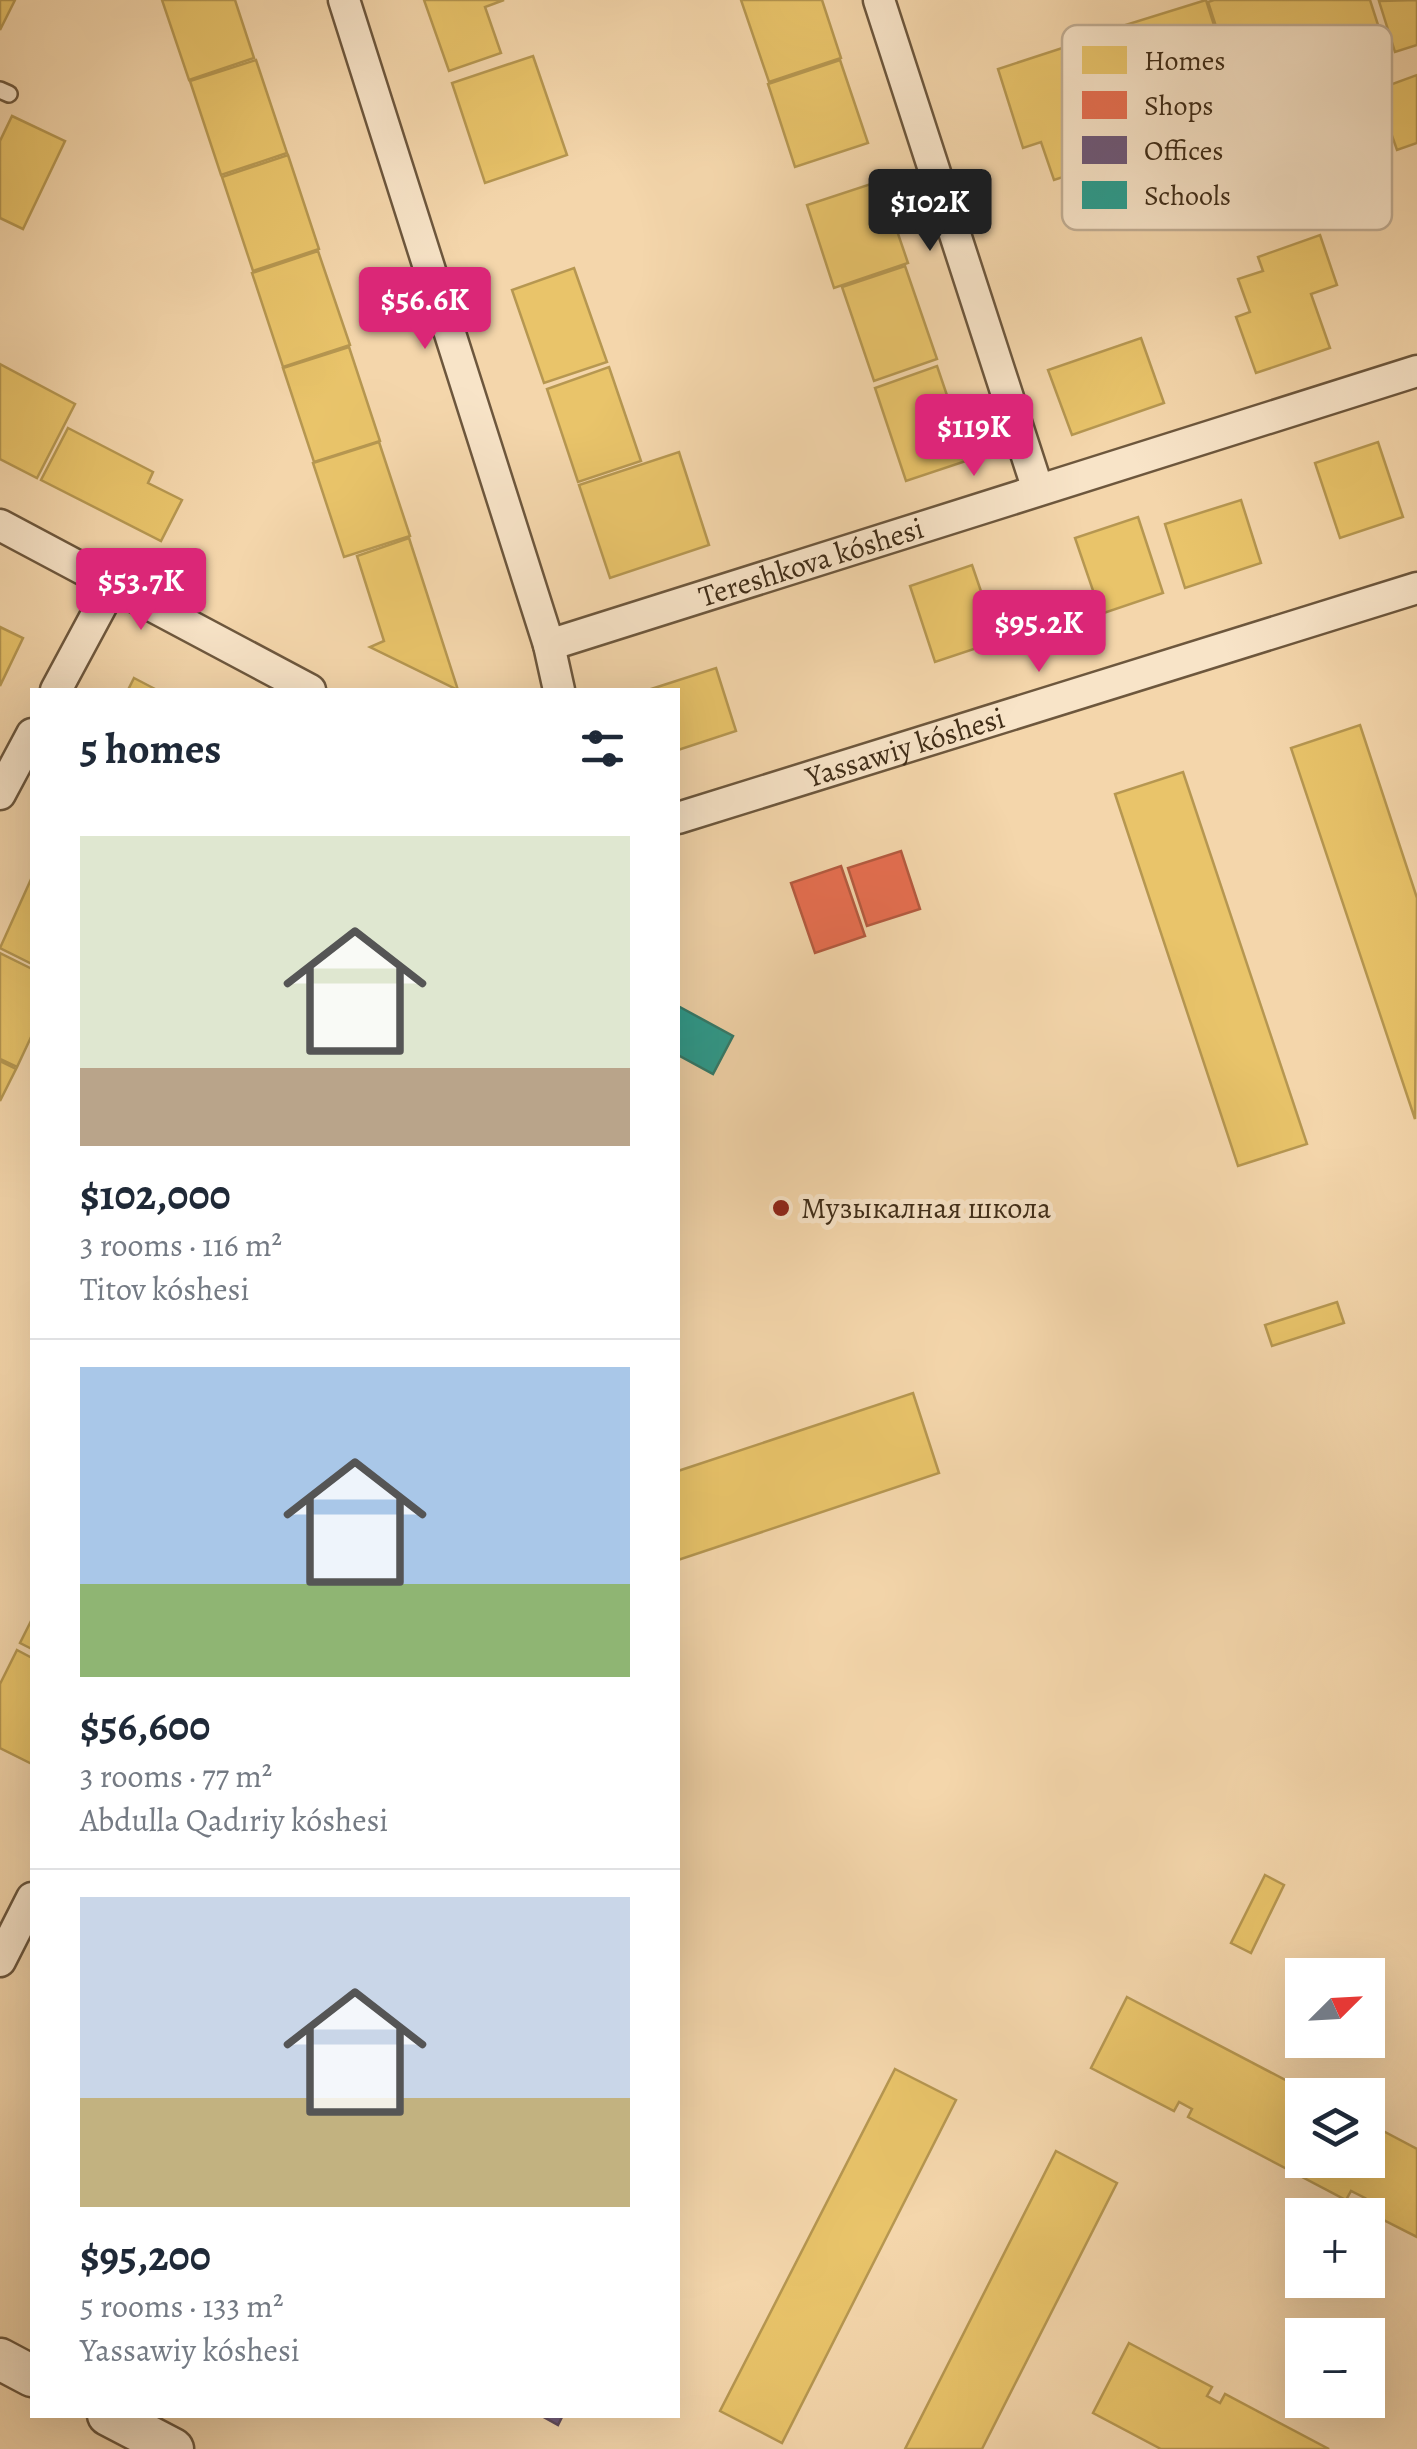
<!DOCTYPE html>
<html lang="en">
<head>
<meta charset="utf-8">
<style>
	:root { --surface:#fff; --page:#f6f6f7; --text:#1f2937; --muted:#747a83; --line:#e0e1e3; --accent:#db2777 }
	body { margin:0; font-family:Alegreya,serif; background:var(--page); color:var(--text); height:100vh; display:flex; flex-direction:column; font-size:38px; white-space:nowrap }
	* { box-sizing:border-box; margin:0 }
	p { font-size:32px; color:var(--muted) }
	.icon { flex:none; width:55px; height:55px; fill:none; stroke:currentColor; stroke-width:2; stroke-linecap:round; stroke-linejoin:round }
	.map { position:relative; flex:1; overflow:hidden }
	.panel { position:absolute; left:30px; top:688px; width:650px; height:1730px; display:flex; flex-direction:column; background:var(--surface); border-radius:0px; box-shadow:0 10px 40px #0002 }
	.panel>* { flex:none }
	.needle { width:65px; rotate:66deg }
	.controls { position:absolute; left:1285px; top:1958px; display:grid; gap:20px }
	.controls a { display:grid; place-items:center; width:100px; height:100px; border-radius:0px; background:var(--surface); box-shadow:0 10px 40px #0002; font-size:50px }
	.price { position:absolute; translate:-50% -85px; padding:0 22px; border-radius:10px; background:var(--accent); color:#fff; font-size:32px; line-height:65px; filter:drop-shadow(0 2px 5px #0008) }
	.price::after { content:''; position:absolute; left:50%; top:60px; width:30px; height:22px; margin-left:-15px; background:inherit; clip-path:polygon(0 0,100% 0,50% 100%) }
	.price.selected { background:#222; color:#fff }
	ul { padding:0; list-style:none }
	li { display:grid; align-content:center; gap:20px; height:530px; padding:0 50px }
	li+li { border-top:2px solid var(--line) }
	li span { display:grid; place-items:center; height:310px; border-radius:0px; color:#555 }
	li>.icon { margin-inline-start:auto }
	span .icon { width:180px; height:180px; fill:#fffc; stroke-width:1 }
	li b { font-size:42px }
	h2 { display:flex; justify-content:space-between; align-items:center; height:120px; padding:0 50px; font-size:42px }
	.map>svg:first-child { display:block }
</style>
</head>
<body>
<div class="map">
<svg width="1417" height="2449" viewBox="0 0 1417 2449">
	<rect width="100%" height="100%" fill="#f4d6ab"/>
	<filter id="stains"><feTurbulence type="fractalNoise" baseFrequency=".002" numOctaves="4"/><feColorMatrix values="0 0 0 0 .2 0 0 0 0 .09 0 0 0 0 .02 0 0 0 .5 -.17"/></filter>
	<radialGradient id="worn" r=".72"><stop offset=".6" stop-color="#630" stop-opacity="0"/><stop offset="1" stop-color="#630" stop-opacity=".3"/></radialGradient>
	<g fill="#e9c46a" stroke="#b69751" stroke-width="2.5">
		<polygon points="0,0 15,0 0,30"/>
		<polygon points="162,0 235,0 254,58 189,80"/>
		<polygon points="424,0 504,0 485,7 501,53 449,71"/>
		<polygon points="741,0 822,0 841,58 769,82"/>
		<polygon points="1206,0 1231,78 1132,110 1106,31"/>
		<polygon points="1214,0 1370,0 1387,53 1240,100 1208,2"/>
		<polygon points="1417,0 1417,45 1395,52 1379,1"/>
		<polygon points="1102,35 1140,152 1054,180 1041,142 1023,148 998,69"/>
		<polygon points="533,56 567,155 485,183 452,83"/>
		<polygon points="256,60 287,153 221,175 190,81"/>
		<polygon points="840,60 868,143 795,167 768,84"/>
		<polygon points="1417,75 1417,143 1397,150 1376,90"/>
		<polygon points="12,116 65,141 23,229 0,218 0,141"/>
		<polygon points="288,155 319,249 253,271 222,177"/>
		<polygon points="880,181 908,263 834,288 807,205"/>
		<polygon points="1320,235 1337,285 1311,294 1330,348 1256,373 1236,317 1250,312 1238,279 1263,271 1258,257"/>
		<polygon points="318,251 350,345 283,367 252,273"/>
		<polygon points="905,266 937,359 874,381 842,287"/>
		<polygon points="574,268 607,362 544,383 512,290"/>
		<polygon points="1141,338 1164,403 1072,435 1048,370"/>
		<polygon points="349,347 380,441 314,462 283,368"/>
		<polygon points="0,364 75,404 37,478 0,459"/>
		<polygon points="937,366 969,460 906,481 875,388"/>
		<polygon points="609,367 641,461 578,482 547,389"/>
		<polygon points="68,428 153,472 148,483 182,500 161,541 41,480"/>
		<polygon points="379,442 410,536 344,557 313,463"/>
		<polygon points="1378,442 1403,517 1340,538 1315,463"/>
		<polygon points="679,452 709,545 610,578 579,485"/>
		<polygon points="1241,500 1261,563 1185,588 1165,524"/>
		<polygon points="1138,517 1163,593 1101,614 1075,538"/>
		<polygon points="409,538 458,690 370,647 384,641 357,556"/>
		<polygon points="972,565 998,641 935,662 910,586"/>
		<polygon points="0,627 23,638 0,686"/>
		<polygon points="716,668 736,731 678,750 678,690 648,690"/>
		<polygon points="134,678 157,690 128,690"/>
		<polygon points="1360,725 1417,898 1415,1119 1291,748"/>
		<polygon points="1183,772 1307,1144 1238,1166 1115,794"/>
		<polygon points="32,877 32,964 0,948"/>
		<polygon points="0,953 32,969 32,1035 17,1067 0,1059"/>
		<polygon points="0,1061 16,1069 0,1101"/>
		<polygon points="1337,1302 1344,1323 1272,1346 1265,1325"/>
		<polygon points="913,1393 939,1473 678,1560 678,1471"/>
		<polygon points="32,1619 32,1649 20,1643"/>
		<polygon points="17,1650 32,1658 32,1764 0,1748 0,1684"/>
		<polygon points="1265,1875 1284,1885 1251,1953 1231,1943"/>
		<polygon points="1127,1997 1314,2095 1302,2095 1302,2160 1368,2160 1368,2123 1417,2149 1417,2237 1360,2208 1365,2198 1351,2191 1346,2200 1188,2117 1192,2109 1179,2102 1174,2111 1091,2068"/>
		<polygon points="895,2069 956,2100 782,2443 720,2411"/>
		<polygon points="1056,2151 1117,2183 982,2449 905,2449"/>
		<polygon points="1129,2343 1212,2387 1207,2396 1220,2403 1225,2394 1329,2449 1161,2449 1093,2413"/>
	</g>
	<g fill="#e76f51" stroke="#b55b40" stroke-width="2.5">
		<polygon points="901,851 920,909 867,926 848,868"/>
		<polygon points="841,866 865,936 815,953 791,883"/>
	</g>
	<polygon fill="#6d597a" stroke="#604c5d" stroke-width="2.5" points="540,2415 563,2415 558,2425"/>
	<polygon fill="#2a9d8f" stroke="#317b6b" stroke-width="2.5" points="678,1006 733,1036 713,1074 678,1055"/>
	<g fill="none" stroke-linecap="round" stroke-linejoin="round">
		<g stroke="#6d573d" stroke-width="20">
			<polyline id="service" points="0,90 9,94"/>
		</g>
		<g stroke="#6d573d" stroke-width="35">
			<g id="minor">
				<polyline points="344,0 549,645 559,690"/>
				<polyline points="879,0 1038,490"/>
				<polyline points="0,525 310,690"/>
				<path id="s1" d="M549,645L1417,371"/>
				<polyline points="56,690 113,584"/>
				<polyline points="0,794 32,734"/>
				<path id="s2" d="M678,818L1417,588"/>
				<polyline points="0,1961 32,1898"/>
			</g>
		</g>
		<g stroke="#6d573d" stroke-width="45">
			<g id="tertiary">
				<polyline points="0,2359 32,2376"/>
				<polyline points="108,2415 173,2449"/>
			</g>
		</g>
		<use href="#service" stroke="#f8e4c8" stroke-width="15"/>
		<use href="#minor" stroke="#f8e4c8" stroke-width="30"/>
		<use href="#tertiary" stroke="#f8e4c8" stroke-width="40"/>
	</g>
	<circle fill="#8f2418" stroke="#f8e4c8" stroke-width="4" cx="781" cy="1208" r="10"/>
	<g text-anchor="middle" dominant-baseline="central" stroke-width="10" stroke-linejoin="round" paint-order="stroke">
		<g font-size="30" fill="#402d18" stroke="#f8e4c8">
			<text stroke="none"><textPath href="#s1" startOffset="275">Tereshkova kóshesi</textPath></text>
			<text stroke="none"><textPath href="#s2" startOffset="238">Yassawiy kóshesi</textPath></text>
		</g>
		<g font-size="30" fill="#402d18" stroke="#f8e4c8" text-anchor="start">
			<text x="801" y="1208">Музыкалная школа</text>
		</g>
	</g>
	<rect x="1062" y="25" width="330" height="205" rx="15" fill="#f8e4c8" stroke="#c1ad93" stroke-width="2.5"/>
	<rect x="1082" y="46" width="45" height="28" fill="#e9c46a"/>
	<rect x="1082" y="91" width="45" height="28" fill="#e76f51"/>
	<rect x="1082" y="136" width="45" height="28" fill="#6d597a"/>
	<rect x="1082" y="181" width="45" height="28" fill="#2a9d8f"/>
	<g font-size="28" fill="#402d18">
		<text x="1144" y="70">Homes</text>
		<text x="1144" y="115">Shops</text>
		<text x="1144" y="160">Offices</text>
		<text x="1144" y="205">Schools</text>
	</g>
	<rect width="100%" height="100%" filter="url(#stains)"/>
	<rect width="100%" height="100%" fill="url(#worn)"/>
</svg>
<div class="controls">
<a><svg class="needle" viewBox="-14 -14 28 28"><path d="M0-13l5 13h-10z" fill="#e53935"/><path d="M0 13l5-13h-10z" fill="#747a83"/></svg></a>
<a><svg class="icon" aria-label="layers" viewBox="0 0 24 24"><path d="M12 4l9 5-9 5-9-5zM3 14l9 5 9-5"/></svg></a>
<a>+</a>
<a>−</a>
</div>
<b class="price selected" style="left:930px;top:254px">$102K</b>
<b class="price" style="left:425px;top:352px">$56.6K</b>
<b class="price" style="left:974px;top:479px">$119K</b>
<b class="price" style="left:141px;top:633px">$53.7K</b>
<b class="price" style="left:1039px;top:675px">$95.2K</b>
<section class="panel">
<h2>5 homes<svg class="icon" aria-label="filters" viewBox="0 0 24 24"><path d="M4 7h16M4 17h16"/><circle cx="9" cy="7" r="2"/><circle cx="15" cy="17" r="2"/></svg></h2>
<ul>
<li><span style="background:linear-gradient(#dfe7d0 75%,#b9a48a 0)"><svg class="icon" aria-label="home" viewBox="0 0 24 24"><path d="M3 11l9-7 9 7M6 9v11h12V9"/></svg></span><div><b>$102,000</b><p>3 rooms · 116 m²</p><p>Titov kóshesi</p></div></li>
<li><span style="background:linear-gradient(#a9c7e8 70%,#8fb573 0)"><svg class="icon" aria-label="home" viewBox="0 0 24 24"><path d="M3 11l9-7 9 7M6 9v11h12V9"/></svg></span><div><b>$56,600</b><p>3 rooms · 77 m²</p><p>Abdulla Qadıriy kóshesi</p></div></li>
<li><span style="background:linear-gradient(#c9d6e8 65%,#c2b280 0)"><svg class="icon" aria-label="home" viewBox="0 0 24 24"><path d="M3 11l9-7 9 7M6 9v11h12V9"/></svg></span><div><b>$95,200</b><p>5 rooms · 133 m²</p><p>Yassawiy kóshesi</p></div></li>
</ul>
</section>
</div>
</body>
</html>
